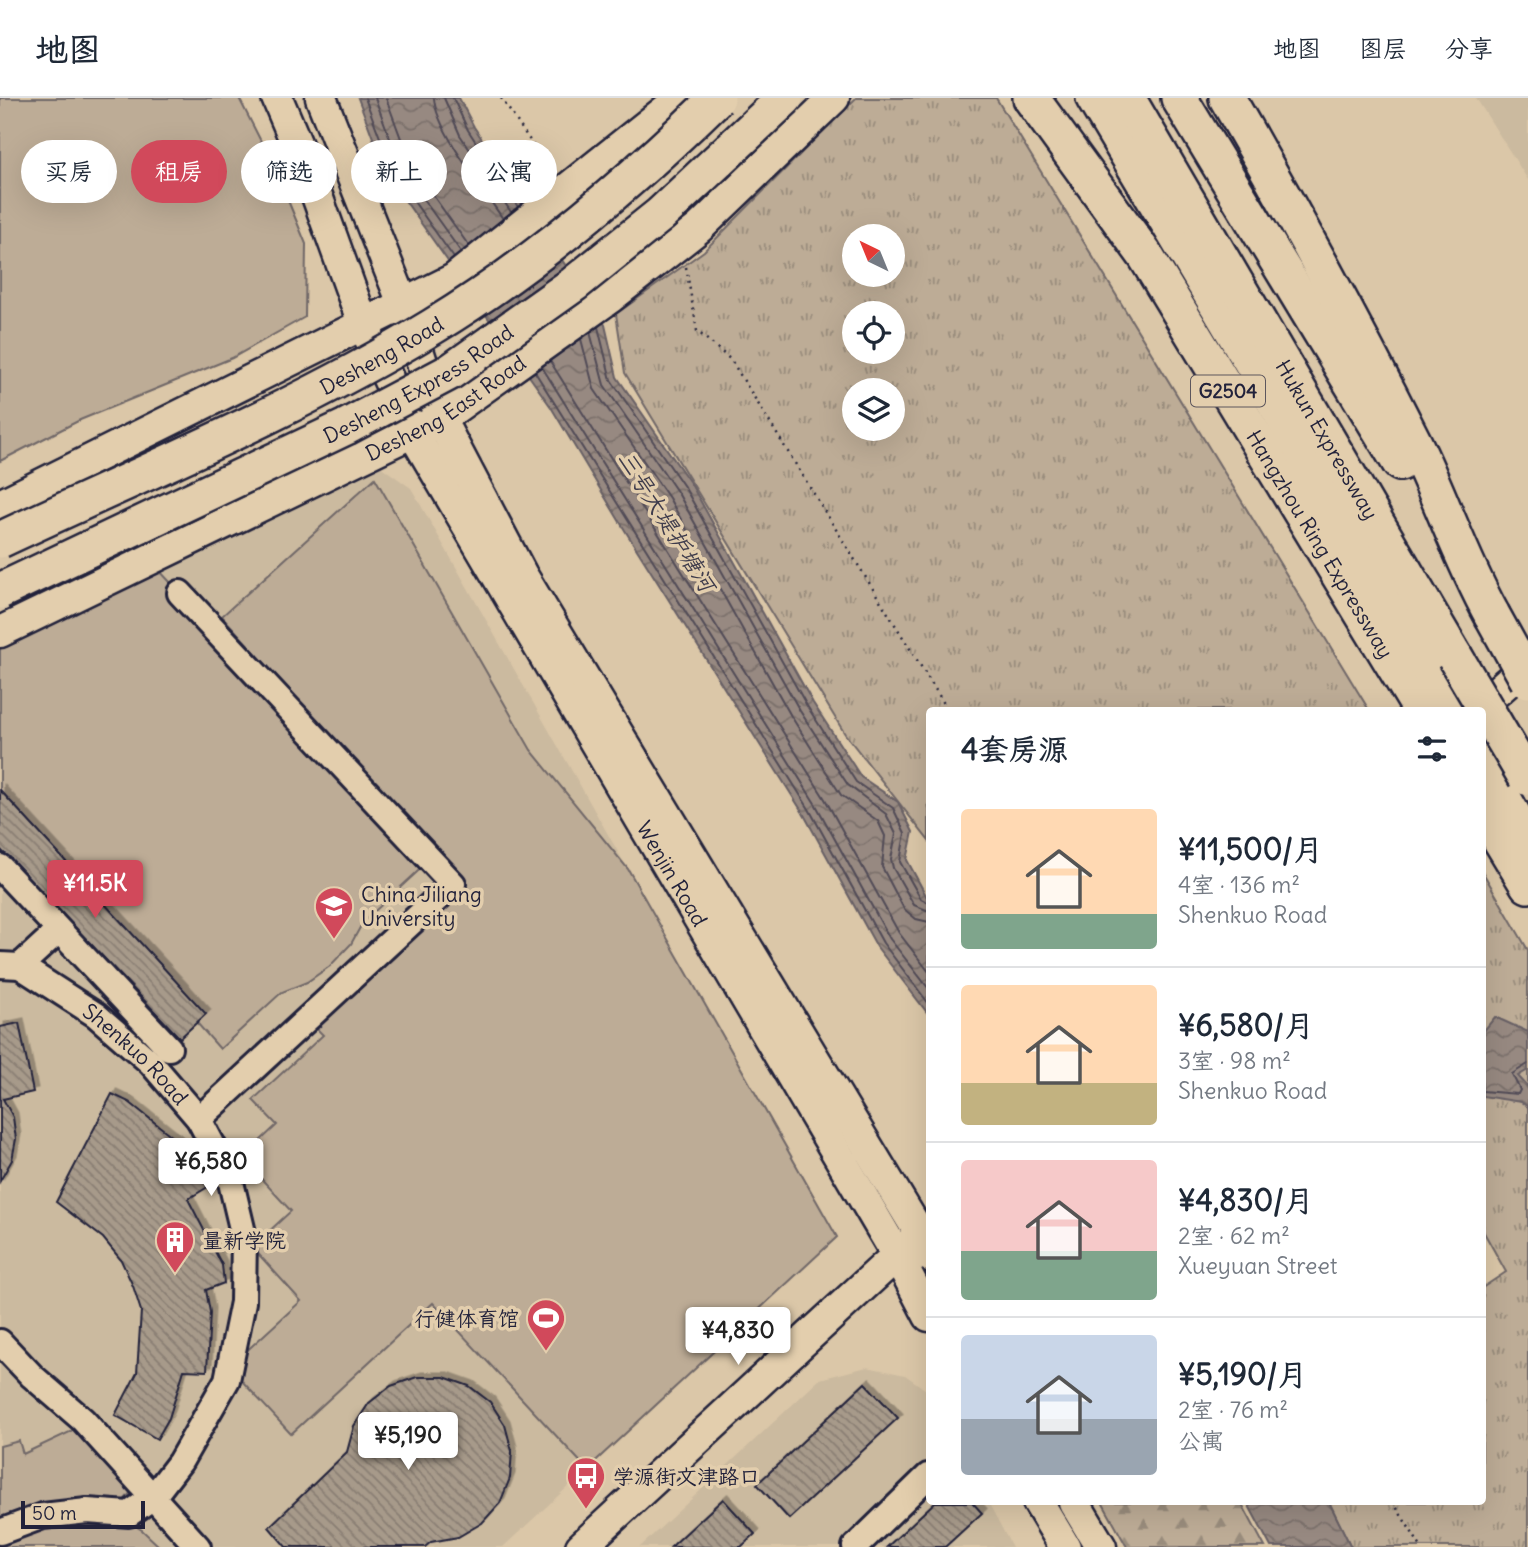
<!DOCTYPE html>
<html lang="zh">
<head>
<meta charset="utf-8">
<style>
	:root { --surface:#fff; --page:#f2f2f3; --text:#1f2937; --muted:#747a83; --line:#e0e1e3; --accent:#d1495b }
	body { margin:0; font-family:Delius,"LXGW WenKai TC",sans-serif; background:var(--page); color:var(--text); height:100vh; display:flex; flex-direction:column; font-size:26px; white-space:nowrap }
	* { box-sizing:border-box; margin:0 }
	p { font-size:23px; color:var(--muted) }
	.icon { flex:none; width:38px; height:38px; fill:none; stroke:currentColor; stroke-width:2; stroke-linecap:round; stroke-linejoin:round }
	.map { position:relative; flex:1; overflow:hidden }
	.side { position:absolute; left:926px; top:609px; width:560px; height:798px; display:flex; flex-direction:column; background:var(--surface); border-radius:7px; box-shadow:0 7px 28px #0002 }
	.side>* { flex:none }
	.top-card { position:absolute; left:21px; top:42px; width:665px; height:63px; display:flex; gap:14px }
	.needle { width:46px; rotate:317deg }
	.fabs { position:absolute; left:842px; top:126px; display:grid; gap:14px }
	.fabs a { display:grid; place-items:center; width:63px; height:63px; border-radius:50%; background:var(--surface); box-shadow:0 7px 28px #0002; font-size:35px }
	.scale { position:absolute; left:21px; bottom:18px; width:124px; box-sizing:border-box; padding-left:7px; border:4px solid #22223b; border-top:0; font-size:19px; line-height:24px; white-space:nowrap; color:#22223b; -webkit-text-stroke:5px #e3cead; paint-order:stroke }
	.price { position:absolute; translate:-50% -60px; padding:0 16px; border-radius:7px; background:#fff; color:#222; font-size:23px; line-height:46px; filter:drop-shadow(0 2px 4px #0008) }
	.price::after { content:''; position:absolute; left:50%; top:42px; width:21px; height:16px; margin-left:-10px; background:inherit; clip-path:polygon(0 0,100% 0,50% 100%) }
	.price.active { background:var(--accent); color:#fff }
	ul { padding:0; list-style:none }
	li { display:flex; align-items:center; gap:21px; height:175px; padding:0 35px }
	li+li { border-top:2px solid var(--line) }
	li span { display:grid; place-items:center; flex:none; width:196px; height:140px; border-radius:7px; color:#555 }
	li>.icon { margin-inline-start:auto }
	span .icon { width:84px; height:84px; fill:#fffc; stroke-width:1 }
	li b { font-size:30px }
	h2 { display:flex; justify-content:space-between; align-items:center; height:84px; padding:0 35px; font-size:30px }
	.pill { padding:0 24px; border-radius:32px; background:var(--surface); box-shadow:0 7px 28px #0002; font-size:24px; line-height:63px }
	.pill.active { background:var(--accent); color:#fff }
	header { display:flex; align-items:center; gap:42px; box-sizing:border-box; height:98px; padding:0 35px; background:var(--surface); border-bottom:2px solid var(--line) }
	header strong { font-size:33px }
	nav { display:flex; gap:38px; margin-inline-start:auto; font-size:24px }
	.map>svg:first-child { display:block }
</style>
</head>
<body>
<header>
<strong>地图</strong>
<nav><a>地图</a><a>图层</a><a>分享</a></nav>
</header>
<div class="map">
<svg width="1528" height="1449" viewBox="0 0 1528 1449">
	<defs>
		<pattern id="forest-firs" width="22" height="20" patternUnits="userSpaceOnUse" patternTransform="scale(1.75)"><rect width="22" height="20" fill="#bdac96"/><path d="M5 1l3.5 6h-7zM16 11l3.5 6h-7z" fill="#998c7c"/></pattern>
		<pattern id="park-tufts" width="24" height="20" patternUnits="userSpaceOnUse" patternTransform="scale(1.75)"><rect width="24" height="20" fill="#bdac96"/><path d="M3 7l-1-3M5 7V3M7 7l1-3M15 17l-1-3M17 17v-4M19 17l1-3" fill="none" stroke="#998c7c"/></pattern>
		<pattern id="water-waves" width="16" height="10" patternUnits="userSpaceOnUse" patternTransform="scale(1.75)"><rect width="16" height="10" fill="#978981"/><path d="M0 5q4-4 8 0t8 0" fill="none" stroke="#7b706b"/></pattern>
		<pattern id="building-back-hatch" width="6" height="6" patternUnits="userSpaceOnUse" patternTransform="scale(1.75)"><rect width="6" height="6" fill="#a79a8a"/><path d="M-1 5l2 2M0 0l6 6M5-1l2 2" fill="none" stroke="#887d72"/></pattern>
		<filter id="shadow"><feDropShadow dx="4.5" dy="-4.5" stdDeviation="0" flood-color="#0004"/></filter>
	</defs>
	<rect width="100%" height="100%" fill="#dbc7a8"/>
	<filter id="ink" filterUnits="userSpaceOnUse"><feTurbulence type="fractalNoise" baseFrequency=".0143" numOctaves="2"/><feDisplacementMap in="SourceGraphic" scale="14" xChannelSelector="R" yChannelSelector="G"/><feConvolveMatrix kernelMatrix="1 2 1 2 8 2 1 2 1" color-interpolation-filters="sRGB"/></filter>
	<g filter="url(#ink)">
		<g fill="#cbba9f">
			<polygon points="1476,0 1528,0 1528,82"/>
			<polygon points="380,368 411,390 837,1139 503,1449 0,1449 0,545"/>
			<polygon points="867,1269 905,1277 929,1294 929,1404 988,1404 1012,1449 640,1449 820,1281"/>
		</g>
		<g fill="#bdac96" stroke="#706768" stroke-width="2">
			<polygon points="0,0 239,0 275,71 306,146 305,219 232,260 80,322 0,363"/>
			<polygon points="375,380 531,652 628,771 837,1139 587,1371 433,1205 291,1336 229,1269 301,1203 252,1149 291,1113 242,1060 277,1027 253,1002 323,937 307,921 453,786 430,747 222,518"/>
			<polygon points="158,471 429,763 363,824 351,846 330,868 307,884 282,894 220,951 197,925 205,916 0,692 0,545"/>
			<polygon points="83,1322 139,1385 113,1415 142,1432 160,1449 0,1449 0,1348 19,1343 23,1356 70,1334"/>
		</g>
		<polygon fill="url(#forest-firs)" stroke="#706768" stroke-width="2" points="1102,1404 1241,1404 1265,1449 1127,1449"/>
		<g fill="url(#park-tufts)" stroke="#706768" stroke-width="2" fill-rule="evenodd">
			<path d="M856,0H996L1369,612H929V743L845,636L625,275L616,216L704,153ZM854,138H892V177H854ZM854,215H892V254H854ZM854,292H892V331H854Z"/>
			<polygon points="1482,773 1528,852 1528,1449 1351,1449 1329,1404 1482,1404 1482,1190 1506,1174 1482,1131"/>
		</g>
		<g fill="url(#water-waves)" stroke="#686065" stroke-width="2">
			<polygon points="358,0 459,0 474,29 605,227 617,279 691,386 813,605 861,679 898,704 913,734 907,762 929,803 929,917 877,849 803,715 626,434 551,309 387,77"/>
			<polygon points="1495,919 1528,934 1528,972 1518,978 1528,989 1528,1009 1521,1004 1482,998 1482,935"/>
			<polygon points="1247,1404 1329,1404 1351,1449 1271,1449"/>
		</g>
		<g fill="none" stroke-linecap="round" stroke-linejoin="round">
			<g stroke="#514b57" stroke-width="2">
				<polyline points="365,0 393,74 454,160"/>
				<polyline points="375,0 401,70 461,154"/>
				<polyline points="386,0 410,65 469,148"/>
				<path d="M434,0C435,30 485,94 503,121"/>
				<polyline points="444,0 460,37 511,114"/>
				<polyline points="453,0 468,32 518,109"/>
				<polyline points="598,229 611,282 685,390 807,608 856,684 893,710 905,735 900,764 921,801 929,805"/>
				<polyline points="590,234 604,287 678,395 800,613 848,687 886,716 896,736 891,761 893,770 914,807 929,813"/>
				<polyline points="581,241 594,291 669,400 791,618 841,697 878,723 885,738 882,769 904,811 916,821 929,824"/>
				<polyline points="550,263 825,701 899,835 929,874"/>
				<polyline points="542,269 816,707 890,841 929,891"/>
				<polyline points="535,274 809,711 883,845 929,906"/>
				<polyline points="1482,993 1518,996 1520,992 1512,976 1528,966"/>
			</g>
		</g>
		<g fill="url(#building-back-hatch)" stroke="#22223b" stroke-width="2" filter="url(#shadow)">
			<polygon points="0,692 206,916 180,940 0,751"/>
			<polygon points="19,925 33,994 3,1001 13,1019 16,1041 12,1062 0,1083 0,929"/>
			<polygon points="112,996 129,1004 188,1051 216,1084 188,1101 222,1167 224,1185 206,1192 210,1214 207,1273 184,1272 169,1320 157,1341 115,1317 137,1275 141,1213 133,1188 121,1162 103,1140 56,1104"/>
			<polygon points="417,1279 444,1279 469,1288 490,1304 505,1327 512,1353 510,1380 500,1405 482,1425 458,1439 431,1444 425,1449 286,1449 269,1429 347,1354 354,1328 369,1305 391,1288"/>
			<polygon points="865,1285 898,1320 789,1421 757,1386"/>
			<polygon points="723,1401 755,1436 741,1449 671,1449"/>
			<polygon points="935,1404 972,1404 982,1415 945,1449 887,1449"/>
		</g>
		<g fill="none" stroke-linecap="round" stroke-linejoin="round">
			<g stroke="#22223b" stroke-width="30">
				<g id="minor">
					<polyline points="180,495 453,786 199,1021"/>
					<polyline points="0,769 169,950"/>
					<path id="s1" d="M0,867L20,868L96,917L151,965L199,1021L230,1080L244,1139L243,1204L227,1282L180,1364L153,1399L129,1416L87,1413L43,1418L0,1434"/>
					<polyline points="20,868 58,833"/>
					<polyline points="0,1244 32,1278 83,1322 198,1449"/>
					<polyline points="855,1449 928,1378"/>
				</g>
			</g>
			<g stroke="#22223b" stroke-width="35">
				<g id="major">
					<path id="s2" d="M277,0L308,73L364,228L413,335L897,1157L929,1218"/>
					<polyline points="321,0 404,208 440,321 522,477 919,1134 929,1158"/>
					<polyline points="0,407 454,181 681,0"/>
					<path id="s3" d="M0,534L440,321L611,199L699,130L834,0"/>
					<polyline points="1476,612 1528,566"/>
					<polyline points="1038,1404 1065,1449"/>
					<polyline points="1074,1404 1101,1449"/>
					<polyline points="581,1449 909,1146"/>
				</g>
			</g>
			<g stroke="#22223b" stroke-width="40">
				<g id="highway">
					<path id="s4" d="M1031,0L1145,157L1421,612"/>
					<polyline points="1094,0 1251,263 1453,612"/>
					<path id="s5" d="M1127,0L1455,559"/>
					<polyline points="1179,0 1400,365"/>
					<path d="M1227,0C1293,114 1356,230 1415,347C1442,403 1462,463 1492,517"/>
					<polyline points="1482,664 1528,743"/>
					<polyline points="1488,721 1528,787"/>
				</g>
			</g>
			<g stroke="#22223b" stroke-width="2.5" stroke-dasharray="2 5" stroke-linecap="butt">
				<polyline points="501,0 550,72"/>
				<polyline points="686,169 697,233 731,262 948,612"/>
				<polyline points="1393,1404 1421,1449"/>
			</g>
			<use href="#minor" stroke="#e3cead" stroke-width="24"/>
			<use href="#major" stroke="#e3cead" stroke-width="30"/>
			<use href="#highway" stroke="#e3cead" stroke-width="35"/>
			<g stroke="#22223b" stroke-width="40" stroke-linecap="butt">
				<g id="highway-bridge">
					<path id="s6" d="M0,442C145,374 295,312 432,229C536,166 631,84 717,0"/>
					<path id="s7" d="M0,493L346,329L450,274L574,186L660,117L785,0"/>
					<polyline points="1492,517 1528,582"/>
					<polyline points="1455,559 1526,679"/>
				</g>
			</g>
			<use href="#highway-bridge" stroke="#e3cead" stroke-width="35"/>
		</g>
	</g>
	<defs>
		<g id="university-pin" transform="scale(2.0125)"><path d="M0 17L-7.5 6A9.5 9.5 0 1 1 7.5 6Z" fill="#d1495b" stroke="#e3cead"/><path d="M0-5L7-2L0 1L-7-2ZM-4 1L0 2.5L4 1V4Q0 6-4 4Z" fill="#fff"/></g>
		<g id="building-pin" transform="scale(2.0125)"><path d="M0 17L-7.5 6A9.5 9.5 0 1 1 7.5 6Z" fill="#d1495b" stroke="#e3cead"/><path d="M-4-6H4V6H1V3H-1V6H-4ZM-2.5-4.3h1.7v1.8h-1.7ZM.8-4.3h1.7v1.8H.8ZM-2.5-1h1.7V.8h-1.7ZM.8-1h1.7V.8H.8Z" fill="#fff"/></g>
		<g id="stadium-pin" transform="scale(2.0125)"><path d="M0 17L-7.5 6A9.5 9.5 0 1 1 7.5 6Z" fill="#d1495b" stroke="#e3cead"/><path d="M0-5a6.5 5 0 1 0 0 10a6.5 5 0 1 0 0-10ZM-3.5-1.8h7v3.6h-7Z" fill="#fff"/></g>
		<g id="bus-pin" transform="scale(2.0125)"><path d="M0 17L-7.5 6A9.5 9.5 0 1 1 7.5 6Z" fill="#d1495b" stroke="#e3cead"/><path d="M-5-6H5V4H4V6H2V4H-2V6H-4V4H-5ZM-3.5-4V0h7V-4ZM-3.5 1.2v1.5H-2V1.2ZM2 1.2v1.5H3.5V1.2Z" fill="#fff"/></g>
	</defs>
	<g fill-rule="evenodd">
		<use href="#university-pin" x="334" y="808"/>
		<use href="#building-pin" x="175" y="1142"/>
		<use href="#stadium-pin" x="546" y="1220"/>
		<use href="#bus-pin" x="586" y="1378"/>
	</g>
	<g text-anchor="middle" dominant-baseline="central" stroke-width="7" stroke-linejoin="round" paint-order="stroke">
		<rect fill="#e3cead" stroke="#5c565d" stroke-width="2" x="1191" y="277.5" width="74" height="31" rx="5"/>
		<g font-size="19" font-weight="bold" fill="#22223b">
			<text x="1228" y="293">G2504</text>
		</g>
		<g font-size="21" fill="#22223b" stroke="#e3cead">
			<text stroke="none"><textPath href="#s6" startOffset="424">Desheng Road</textPath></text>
			<text stroke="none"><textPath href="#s7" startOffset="467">Desheng Express Road</textPath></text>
			<text stroke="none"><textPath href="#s3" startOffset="499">Desheng East Road</textPath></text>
			<text stroke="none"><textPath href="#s5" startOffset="396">Hukun Expressway</textPath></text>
			<text stroke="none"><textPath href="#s4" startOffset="532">Hangzhou Ring Expressway</textPath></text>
			<text stroke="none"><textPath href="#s2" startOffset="873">Wenjin Road</textPath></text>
			<text stroke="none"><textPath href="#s1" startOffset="166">Shenkuo Road</textPath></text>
		</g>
		<g font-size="21" fill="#22223b" stroke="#e3cead" text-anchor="start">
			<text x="361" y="796">China Jiliang<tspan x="361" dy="24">University</tspan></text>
			<text x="202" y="1142">量新学院</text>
			<text x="519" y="1220" text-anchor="end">行健体育馆</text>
			<text x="613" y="1378">学源街文津路口</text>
		</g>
		<g font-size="23" font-style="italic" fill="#3f3c4c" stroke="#e3cead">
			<text transform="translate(667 423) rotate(58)">三号大堤护塘河</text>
		</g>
	</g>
</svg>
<div class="fabs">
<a><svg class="needle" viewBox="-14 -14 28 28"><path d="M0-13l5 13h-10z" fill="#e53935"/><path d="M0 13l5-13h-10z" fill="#747a83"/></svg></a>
<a><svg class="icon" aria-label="locate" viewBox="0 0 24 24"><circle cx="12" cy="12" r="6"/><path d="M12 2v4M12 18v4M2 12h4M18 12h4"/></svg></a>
<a><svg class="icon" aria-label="layers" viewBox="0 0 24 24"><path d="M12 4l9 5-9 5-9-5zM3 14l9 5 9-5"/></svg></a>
</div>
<div class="scale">50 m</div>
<b class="price active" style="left:95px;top:822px">¥11.5K</b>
<b class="price" style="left:211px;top:1100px">¥6,580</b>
<b class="price" style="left:738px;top:1269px">¥4,830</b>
<b class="price" style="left:408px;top:1374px">¥5,190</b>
<div class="top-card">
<a class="pill">买房</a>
<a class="pill active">租房</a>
<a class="pill">筛选</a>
<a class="pill">新上</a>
<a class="pill">公寓</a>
</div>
<section class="side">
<h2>4套房源<svg class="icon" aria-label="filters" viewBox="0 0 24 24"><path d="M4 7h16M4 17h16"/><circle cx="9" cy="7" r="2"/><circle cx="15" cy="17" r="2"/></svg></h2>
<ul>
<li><span style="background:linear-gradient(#ffd9b3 75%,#7fa58c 0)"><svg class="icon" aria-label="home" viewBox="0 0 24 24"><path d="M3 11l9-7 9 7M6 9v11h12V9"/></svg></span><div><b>¥11,500/月</b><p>4室 · 136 m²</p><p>Shenkuo Road</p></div></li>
<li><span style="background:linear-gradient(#ffd9b3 70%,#c2b280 0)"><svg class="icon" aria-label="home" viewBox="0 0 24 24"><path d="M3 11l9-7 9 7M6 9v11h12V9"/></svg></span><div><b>¥6,580/月</b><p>3室 · 98 m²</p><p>Shenkuo Road</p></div></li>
<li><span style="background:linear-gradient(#f6c9c9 65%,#7fa58c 0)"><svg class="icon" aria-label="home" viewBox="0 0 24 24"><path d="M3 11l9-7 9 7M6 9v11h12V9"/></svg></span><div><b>¥4,830/月</b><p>2室 · 62 m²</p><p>Xueyuan Street</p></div></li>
<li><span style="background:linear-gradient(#c9d6e8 60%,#9aa5b1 0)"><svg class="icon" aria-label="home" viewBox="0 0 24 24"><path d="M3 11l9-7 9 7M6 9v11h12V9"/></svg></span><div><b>¥5,190/月</b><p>2室 · 76 m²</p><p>公寓</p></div></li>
</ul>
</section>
</div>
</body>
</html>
